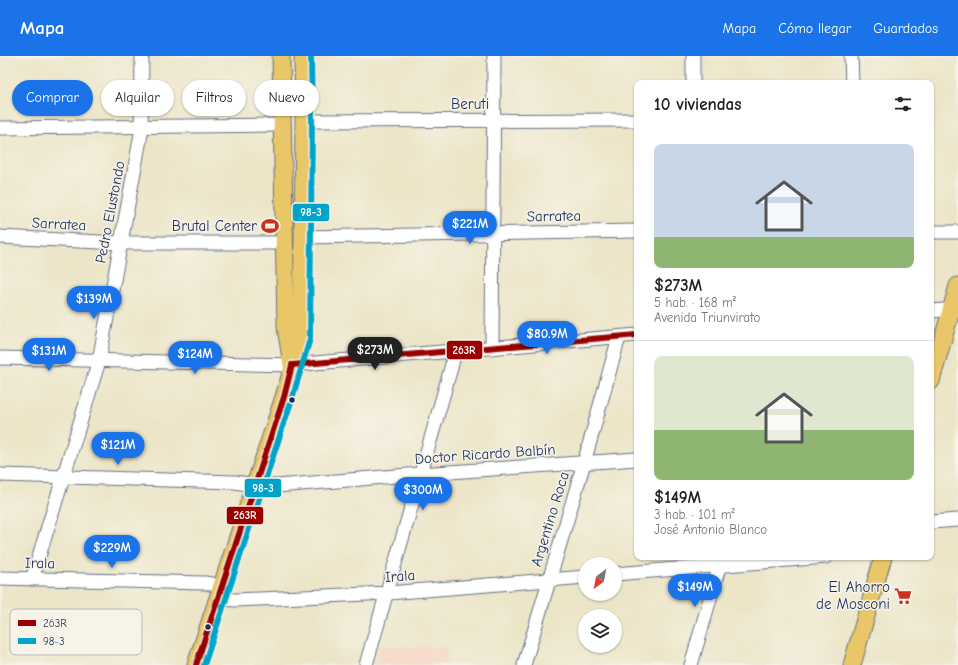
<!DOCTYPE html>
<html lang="es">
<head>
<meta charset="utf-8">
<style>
	:root { --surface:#fff; --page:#f6f6f6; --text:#222; --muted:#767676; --line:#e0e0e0; --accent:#1a73e8 }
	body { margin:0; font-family:"Comic Neue",sans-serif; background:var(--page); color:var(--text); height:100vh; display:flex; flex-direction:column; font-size:15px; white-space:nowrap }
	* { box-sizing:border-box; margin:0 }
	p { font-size:13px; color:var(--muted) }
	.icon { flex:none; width:22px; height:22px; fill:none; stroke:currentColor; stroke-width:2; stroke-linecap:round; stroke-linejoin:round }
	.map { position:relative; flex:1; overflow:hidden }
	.details { position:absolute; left:634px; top:24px; width:300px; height:480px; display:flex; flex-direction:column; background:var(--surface); border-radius:8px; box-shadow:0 1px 3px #0004 }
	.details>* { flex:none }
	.hud { position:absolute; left:12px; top:24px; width:380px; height:36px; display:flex; gap:8px }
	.needle { width:26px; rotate:212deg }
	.controls { position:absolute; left:578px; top:501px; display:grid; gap:8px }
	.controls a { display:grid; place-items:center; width:44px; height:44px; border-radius:50%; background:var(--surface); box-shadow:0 1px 3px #0004; font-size:20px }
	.price { position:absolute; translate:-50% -34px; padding:0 9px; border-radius:14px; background:var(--accent); color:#fff; font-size:13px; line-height:26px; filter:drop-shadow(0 1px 2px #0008) }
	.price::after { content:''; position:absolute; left:50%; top:24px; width:12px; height:9px; margin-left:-6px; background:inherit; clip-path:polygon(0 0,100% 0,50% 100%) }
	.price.active { background:#222; color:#fff }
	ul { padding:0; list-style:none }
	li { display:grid; align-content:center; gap:8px; height:212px; padding:0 20px }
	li+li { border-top:1px solid var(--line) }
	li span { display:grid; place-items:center; height:124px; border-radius:8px; color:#555 }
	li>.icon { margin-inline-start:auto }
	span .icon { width:72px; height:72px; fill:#fffc; stroke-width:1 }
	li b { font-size:17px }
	h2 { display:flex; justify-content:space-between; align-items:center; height:48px; padding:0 20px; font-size:17px }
	.chip { padding:0 14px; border-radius:18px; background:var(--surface); box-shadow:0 1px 3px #0004; font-size:14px; line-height:36px }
	.chip.active { background:var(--accent); color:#fff }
	header { display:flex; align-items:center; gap:24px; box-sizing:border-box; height:56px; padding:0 20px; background:var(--accent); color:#fff }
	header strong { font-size:19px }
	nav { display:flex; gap:22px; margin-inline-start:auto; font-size:14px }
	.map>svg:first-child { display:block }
</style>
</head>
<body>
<header>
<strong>Mapa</strong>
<nav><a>Mapa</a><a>Cómo llegar</a><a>Guardados</a></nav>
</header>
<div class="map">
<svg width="958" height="609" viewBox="0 0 958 609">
	<rect width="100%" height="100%" fill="#f7f3e8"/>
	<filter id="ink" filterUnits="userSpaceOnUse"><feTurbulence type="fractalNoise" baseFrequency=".025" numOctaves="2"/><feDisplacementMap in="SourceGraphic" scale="8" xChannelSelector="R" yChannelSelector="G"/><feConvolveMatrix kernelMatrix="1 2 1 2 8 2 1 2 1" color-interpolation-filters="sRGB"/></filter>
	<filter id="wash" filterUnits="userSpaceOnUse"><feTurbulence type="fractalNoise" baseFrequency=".012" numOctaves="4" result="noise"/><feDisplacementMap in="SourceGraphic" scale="16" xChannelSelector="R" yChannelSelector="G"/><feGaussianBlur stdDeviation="0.9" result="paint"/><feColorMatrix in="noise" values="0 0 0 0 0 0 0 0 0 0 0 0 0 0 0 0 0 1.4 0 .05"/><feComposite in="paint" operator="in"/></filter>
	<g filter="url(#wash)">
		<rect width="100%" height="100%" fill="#ece5c8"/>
		<polygon fill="#f4d3c0" points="378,590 446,591 448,609 375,609"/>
	</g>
	<g filter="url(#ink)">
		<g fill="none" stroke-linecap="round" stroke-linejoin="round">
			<g stroke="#646f83" stroke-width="15">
				<g id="minor">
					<polyline points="693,0 693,27"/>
					<polyline points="851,0 852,27"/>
					<polyline points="304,65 637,64"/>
					<polyline points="0,72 281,69"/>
					<polyline points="931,176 958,176"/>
					<polyline points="0,181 120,187 284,187"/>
					<polyline points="303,181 637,175"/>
					<polyline points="931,255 958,253"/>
					<polyline points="492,292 494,0"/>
					<polyline points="0,302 292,309 637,279"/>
					<polyline points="0,419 235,426 254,429 277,430 420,418 637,403"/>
					<polyline points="931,466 958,464"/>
					<polyline points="615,518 826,501"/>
					<polyline points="0,522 205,527 222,530"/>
					<polyline points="32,523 99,305 141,78 142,0"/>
					<polyline points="218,543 236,544 388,537 585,521"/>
					<polyline points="366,609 451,312 455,295"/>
					<polyline points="524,609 584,407 619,281"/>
					<polyline points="691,609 722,501"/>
				</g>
			</g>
			<g stroke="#646f83" stroke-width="19">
				<g id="major">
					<polyline points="281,0 286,271 292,309"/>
					<polyline points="931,325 958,230"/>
					<polyline points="196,609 284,341 302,281 304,65 303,0"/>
					<polyline points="852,609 883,501"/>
				</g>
			</g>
			<use href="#minor" stroke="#fff" stroke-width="13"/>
			<use href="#major" stroke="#e9c769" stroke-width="17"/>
			<g stroke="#f7f3e8" stroke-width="9">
				<g id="bus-1">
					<polyline points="292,309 637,279"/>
					<polyline points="196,609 284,341 292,309"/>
				</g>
			</g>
			<g stroke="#f7f3e8" stroke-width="9">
				<polyline id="bus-2" points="204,609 292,343 310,283 312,65 311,0"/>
			</g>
			<use href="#bus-1" stroke="#990100" stroke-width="6"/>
			<use href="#bus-2" stroke="#01a3c8" stroke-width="6"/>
		</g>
	</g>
	<defs>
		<g id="stadium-bare" transform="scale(1.38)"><path d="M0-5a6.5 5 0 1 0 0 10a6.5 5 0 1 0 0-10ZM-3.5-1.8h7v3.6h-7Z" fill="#c8321e" stroke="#f7f3e8" stroke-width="2.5" paint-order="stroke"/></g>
		<g id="supermarket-bare" transform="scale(1.38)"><path d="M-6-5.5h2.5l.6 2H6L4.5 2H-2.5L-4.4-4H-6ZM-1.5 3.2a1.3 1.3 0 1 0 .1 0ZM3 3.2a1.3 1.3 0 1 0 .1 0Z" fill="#c8321e" stroke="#f7f3e8" stroke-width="2.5" paint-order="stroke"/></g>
	</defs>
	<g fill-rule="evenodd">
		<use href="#stadium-bare" x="270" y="170"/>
		<use href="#supermarket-bare" x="903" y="540"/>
	</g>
	<g fill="#1b2f5e" stroke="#f7f3e8" stroke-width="1.5">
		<circle cx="292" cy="344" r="3.5"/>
		<circle cx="208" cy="571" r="3.5"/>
	</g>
	<g text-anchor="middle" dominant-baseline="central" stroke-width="3" stroke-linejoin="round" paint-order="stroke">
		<g font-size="15" fill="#1b2f5e" stroke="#f7f3e8">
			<text x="470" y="48">Beruti</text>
			<text transform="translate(110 156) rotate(-79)">Pedro Elustondo</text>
			<text transform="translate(554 160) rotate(-1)">Sarratea</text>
			<text transform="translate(59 168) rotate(3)">Sarratea</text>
			<text transform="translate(485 398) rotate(-4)">Doctor Ricardo Balbín</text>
			<text transform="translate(550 463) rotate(-73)">Argentino Roca</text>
			<text transform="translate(40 507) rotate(1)">Irala</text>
			<text transform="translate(400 520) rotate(-4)">Irala</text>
		</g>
		<g font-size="15" fill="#1b2f5e" stroke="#f7f3e8" text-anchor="end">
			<text x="257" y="170">Brutal Center</text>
			<text x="890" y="531">El Ahorro<tspan x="890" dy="17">de Mosconi</tspan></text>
		</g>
	</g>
	<rect x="10" y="553" width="132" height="46" rx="6" fill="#f7f3e8" stroke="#b5b8bf" stroke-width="1"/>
	<rect x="18" y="564" width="18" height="6" fill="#990100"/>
	<rect x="18" y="582" width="18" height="6" fill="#01a3c8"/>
	<g font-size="11" fill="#1b2f5e">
		<text x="43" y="571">263R</text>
		<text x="43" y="589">98-3</text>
	</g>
	<g stroke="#f7f3e8" stroke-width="1.5">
		<rect x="292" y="147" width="38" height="19" rx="4" fill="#01a3c8"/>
		<rect x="446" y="284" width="37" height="20" rx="4" fill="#990100"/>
		<rect x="244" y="422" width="38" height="20" rx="4" fill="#01a3c8"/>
		<rect x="226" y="450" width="38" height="19" rx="4" fill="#990100"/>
	</g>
	<g font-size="11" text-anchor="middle" font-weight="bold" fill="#fff">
		<text x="311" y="160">98-3</text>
		<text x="464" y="298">263R</text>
		<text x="263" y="436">98-3</text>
		<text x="245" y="463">263R</text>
	</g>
</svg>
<div class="controls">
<a><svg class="needle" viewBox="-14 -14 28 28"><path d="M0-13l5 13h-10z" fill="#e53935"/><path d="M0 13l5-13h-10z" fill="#767676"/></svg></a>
<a><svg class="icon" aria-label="layers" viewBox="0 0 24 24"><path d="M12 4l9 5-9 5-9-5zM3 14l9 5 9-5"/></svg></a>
</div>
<b class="price" style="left:470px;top:189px">$221M</b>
<b class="price" style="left:94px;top:264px">$139M</b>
<b class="price" style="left:547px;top:299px">$80.9M</b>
<b class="price active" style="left:375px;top:315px">$273M</b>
<b class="price" style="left:49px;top:316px">$131M</b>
<b class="price" style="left:195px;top:319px">$124M</b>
<b class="price" style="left:118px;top:410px">$121M</b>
<b class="price" style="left:423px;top:455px">$300M</b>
<b class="price" style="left:112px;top:513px">$229M</b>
<b class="price" style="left:695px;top:552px">$149M</b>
<div class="hud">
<a class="chip active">Comprar</a>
<a class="chip">Alquilar</a>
<a class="chip">Filtros</a>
<a class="chip">Nuevo</a>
</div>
<section class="details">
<h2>10 viviendas<svg class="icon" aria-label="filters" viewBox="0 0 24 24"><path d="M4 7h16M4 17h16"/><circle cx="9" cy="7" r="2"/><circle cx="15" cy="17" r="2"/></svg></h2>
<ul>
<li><span style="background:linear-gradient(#c9d6e8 75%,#8fb573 0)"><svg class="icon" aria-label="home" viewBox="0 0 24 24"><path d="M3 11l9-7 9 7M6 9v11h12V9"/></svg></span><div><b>$273M</b><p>5 hab. · 168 m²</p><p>Avenida Triunvirato</p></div></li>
<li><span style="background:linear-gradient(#dfe7d0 60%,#8fb573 0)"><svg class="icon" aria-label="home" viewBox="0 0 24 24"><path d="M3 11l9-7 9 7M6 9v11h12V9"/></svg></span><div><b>$149M</b><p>3 hab. · 101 m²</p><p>José Antonio Blanco</p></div></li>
</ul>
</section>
</div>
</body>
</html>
